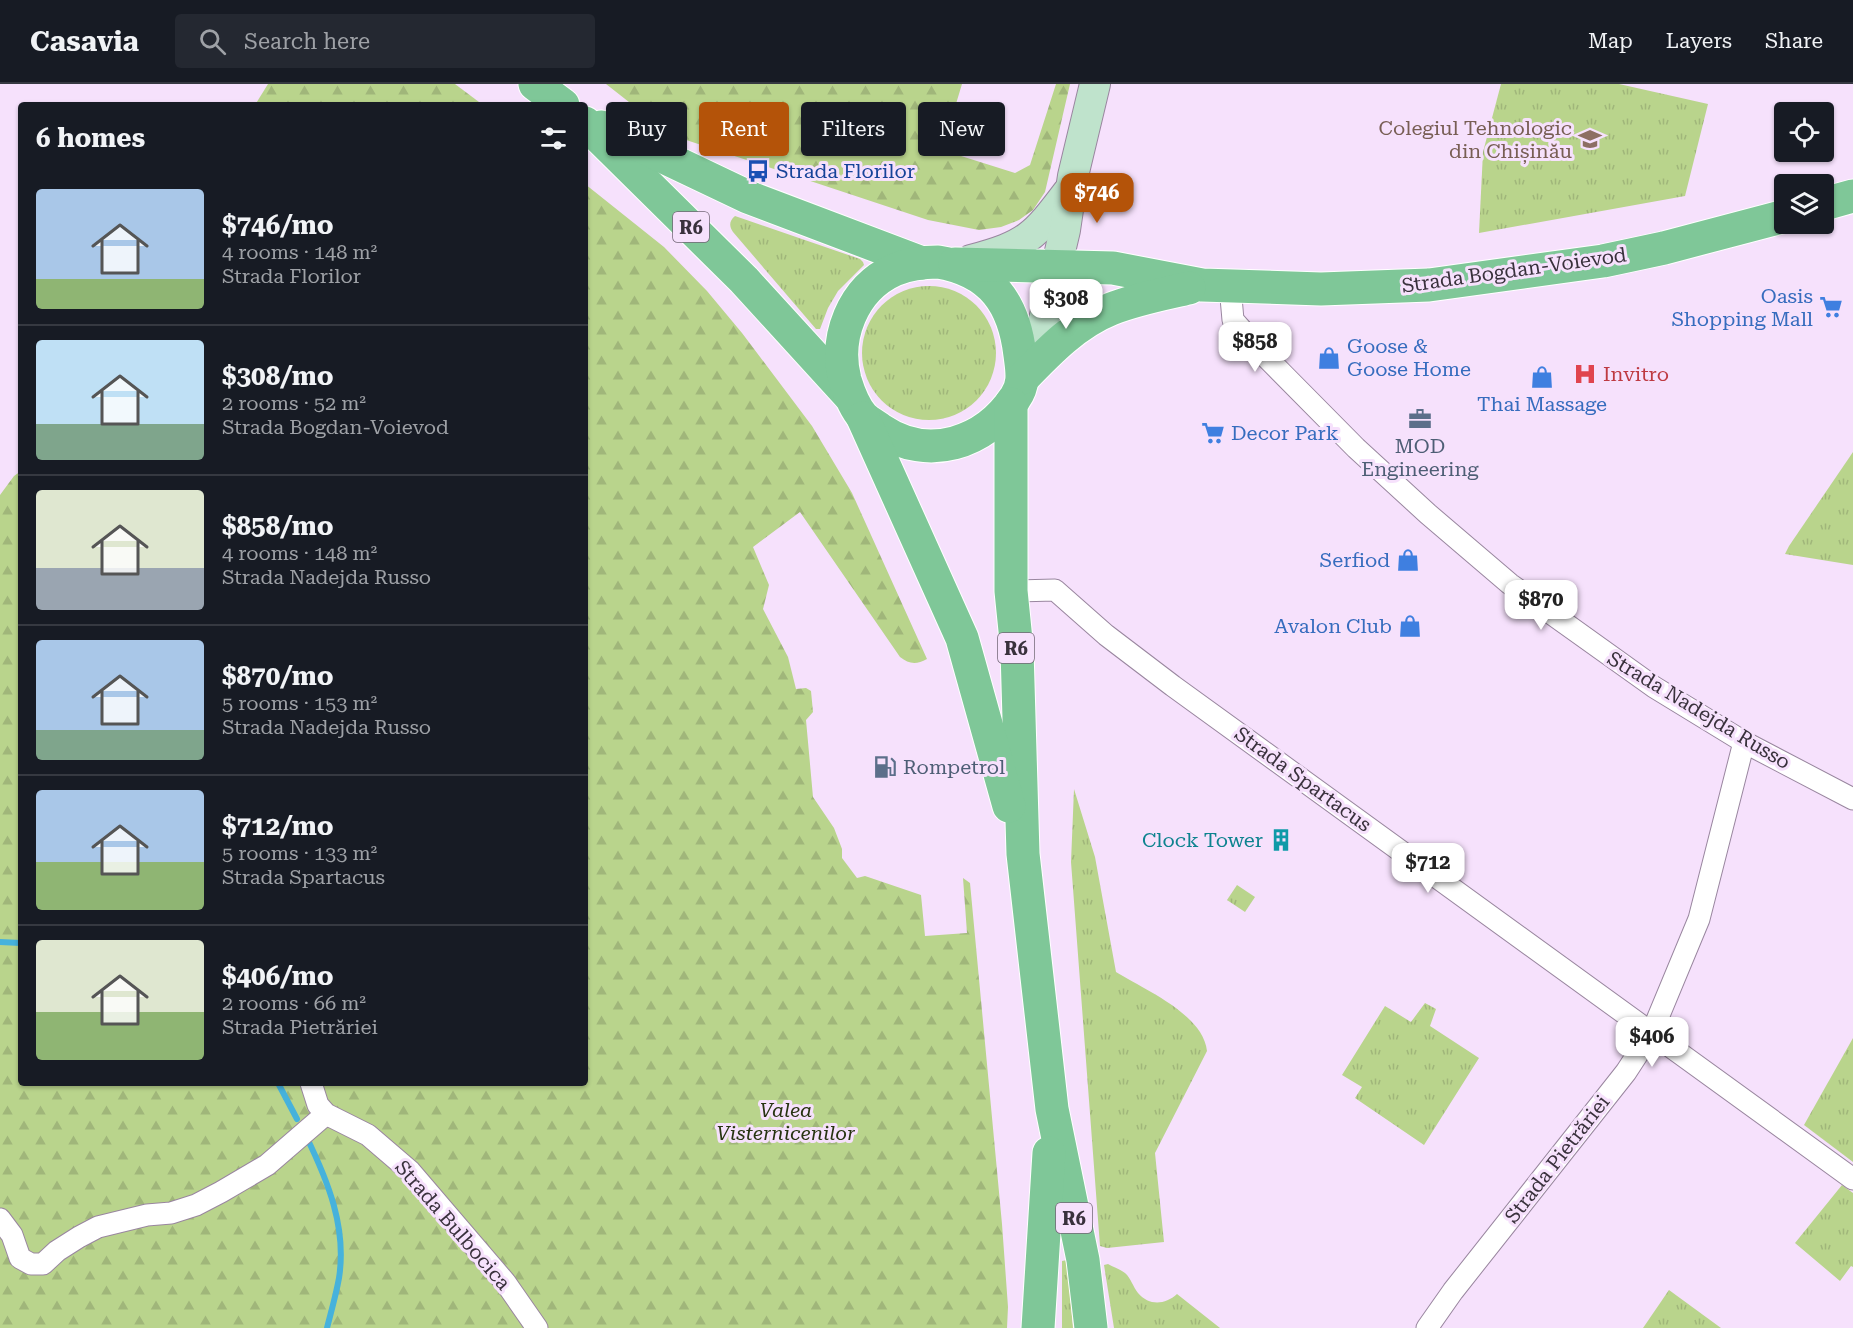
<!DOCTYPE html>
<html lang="en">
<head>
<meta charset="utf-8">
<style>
	:root { --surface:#171b24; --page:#242831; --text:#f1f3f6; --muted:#9ea1a6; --line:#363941; --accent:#b45309 }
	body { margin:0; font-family:"Roboto Serif",serif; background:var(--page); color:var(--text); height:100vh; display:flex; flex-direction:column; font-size:22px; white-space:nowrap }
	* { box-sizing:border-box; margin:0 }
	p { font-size:20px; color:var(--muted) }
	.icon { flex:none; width:33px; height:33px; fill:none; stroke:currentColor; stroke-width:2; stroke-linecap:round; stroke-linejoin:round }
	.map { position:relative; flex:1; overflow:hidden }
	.side { position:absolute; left:18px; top:18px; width:570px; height:984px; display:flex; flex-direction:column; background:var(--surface); border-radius:6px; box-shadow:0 2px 4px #0004 }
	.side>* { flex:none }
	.guide { position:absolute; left:606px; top:18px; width:570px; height:54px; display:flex; gap:12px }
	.tools { position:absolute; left:1774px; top:18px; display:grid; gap:12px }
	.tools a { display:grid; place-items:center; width:60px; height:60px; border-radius:6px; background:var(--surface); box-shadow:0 2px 4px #0004; font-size:30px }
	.price { position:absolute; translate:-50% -51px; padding:0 14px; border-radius:12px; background:#fff; color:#222; font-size:20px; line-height:39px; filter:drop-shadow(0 2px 3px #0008) }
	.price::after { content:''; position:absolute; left:50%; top:36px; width:18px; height:14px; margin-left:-9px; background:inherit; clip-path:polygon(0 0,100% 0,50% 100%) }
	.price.selected { background:var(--accent); color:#fff }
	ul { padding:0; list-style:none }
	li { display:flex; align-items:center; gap:18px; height:150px; padding:0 18px }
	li+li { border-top:2px solid var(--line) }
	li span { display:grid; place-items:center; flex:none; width:168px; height:120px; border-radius:6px; color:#555 }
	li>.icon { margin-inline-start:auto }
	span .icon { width:72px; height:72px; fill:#fffc; stroke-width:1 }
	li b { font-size:26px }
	h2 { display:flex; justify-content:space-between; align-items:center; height:72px; padding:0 18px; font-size:26px }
	.tag { padding:0 21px; border-radius:6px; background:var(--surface); box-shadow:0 2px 4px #0004; font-size:21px; line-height:54px }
	.tag.selected { background:var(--accent); color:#fff }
	header { display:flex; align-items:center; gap:36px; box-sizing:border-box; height:84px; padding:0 30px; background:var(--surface); border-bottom:2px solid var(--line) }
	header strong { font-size:28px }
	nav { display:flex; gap:33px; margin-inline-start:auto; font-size:21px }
	.search { width:420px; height:54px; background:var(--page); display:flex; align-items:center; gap:15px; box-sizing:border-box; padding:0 21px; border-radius:6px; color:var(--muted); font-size:22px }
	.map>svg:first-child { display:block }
</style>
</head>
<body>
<header>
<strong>Casavia</strong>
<div class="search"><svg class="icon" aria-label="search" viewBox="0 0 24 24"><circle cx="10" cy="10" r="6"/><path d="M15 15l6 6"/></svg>Search here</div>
<nav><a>Map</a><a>Layers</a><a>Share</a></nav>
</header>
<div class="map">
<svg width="1853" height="1244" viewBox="0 0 1853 1244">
	<defs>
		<pattern id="grass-tufts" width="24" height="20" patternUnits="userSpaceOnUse" patternTransform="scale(1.5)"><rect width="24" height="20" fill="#b9d48c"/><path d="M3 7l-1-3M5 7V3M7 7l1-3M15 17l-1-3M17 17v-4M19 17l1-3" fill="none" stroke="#a0b67a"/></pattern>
		<pattern id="forest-firs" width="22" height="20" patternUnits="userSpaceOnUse" patternTransform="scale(1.5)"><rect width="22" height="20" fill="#b9d48c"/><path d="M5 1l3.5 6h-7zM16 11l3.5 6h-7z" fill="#a0b67a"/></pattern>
	</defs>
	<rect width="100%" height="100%" fill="#f6e1fc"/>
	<g fill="url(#grass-tufts)">
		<polygon points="1501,0 1619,0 1708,20 1685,112 1479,149 1483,68"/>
		<path d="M735,132L860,175L863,178L864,181L838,207L828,224L820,245H816L733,148C729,142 729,137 735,132Z"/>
		<circle cx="929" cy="269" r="67"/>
		<polygon points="1853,368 1853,481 1785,470 1789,462"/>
		<path d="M1074,705L1095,773L1116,888C1145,906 1203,930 1207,967L1155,1069L1164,1158L1107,1164L1100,1162L1071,778Z"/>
		<polygon points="1237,801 1255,813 1245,828 1227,816"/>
		<polygon points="1425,919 1436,925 1430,942 1479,974 1424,1061 1355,1014 1362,1003 1342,991 1385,922 1411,938"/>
		<polygon points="1853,954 1853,1078 1804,1041"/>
		<polygon points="1842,1101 1853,1109 1853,1183 1851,1182 1840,1197 1795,1159"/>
		<polygon points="1067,1176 1073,1244 1062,1244 1062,1177"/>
		<path d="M1108,1180C1113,1183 1120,1185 1125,1189C1131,1194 1133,1203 1138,1209C1149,1222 1165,1221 1177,1210L1220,1244H1114L1104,1181Z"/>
		<polygon points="1669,1206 1721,1244 1643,1244"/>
	</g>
	<g fill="url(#forest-firs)">
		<polygon points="268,0 455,0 483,21 255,21"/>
		<polygon points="606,0 962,0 942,66 1015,89 1030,81 1056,0 1070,0 1045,108 1033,126 1019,136 1001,143 979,146 928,136 671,51"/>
		<path d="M585,100L664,163L707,207L742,249L812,342L852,409L927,575C916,581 909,580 900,573L800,428L753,463L769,501L763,525L788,573L796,605L806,604L811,607L813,628L806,636L813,713L834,744L842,765V774L857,794L865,792L921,811L925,852L967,849L963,794L970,799L1002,1140L1008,1223L1007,1244H0V411L14,392L21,387V999H585Z"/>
	</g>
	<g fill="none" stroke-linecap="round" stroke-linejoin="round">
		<g stroke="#46b2dc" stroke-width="6">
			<polyline points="0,858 21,859"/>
			<polyline points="278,999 297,1035"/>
			<path d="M306,1052C328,1097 347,1144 339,1194C336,1211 331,1228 327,1244"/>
		</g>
		<g stroke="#99869f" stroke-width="23">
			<g id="minor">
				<polyline points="1230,202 1233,236 1265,272 1356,364 1428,430 1510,500 1654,603 1744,658 1853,715"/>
				<polyline points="1011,507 1055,506 1106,551 1173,602 1853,1095"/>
				<polyline points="311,999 318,1021 326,1030 368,1051 410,1087 505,1198 537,1244"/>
				<polyline points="0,1135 12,1151 20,1174 31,1180 43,1180 57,1167 79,1153 98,1143 147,1131 171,1129 196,1121 221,1108 267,1081 326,1030"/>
				<polyline points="1427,1244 1453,1207 1626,988 1652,948 1699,835 1744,658"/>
			</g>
		</g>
		<g stroke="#99869f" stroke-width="32">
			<g id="secondary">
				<path d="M971,176C1027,161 1034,153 1068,108"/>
				<polyline points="1023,294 1044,236 1065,146 1073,92 1095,0"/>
			</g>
		</g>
		<g stroke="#fff" stroke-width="35">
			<g id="primary">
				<polyline points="535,0 563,21"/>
				<polyline points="585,39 744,196 849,311"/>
				<polyline points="601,43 748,113 922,179"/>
				<polyline points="1824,120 1853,112"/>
				<path d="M938,178C992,187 1014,220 1020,271C1022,287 1025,300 1015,314C985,359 928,378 881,346C876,342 868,338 863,333C854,323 849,309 845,296C834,254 852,205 894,186C908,180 924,178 938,178Z"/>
				<polyline points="955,180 1113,184 1202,201 1321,205 1429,201 1603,177 1664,164 1785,132"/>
				<path d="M1023,294C1049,267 1076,239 1111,225C1136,215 1163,210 1189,204"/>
				<polyline points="1011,320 1011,507 1017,566 1023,770 1052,1025 1083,1176 1091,1244"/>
				<polyline points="863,334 962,554 1009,722"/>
				<polyline points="1038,1244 1049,1069"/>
			</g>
		</g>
		<use href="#minor" stroke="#fff" stroke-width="21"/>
		<use href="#secondary" stroke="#bfe3cc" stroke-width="30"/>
		<use href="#primary" stroke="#7fc798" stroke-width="33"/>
	</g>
	<defs>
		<g id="university-bare" transform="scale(1.8)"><path d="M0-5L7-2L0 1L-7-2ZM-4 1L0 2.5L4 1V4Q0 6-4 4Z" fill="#8d6e63" stroke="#f6e1fc" stroke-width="2.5" paint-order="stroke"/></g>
		<g id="bus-bare" transform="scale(1.8)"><path d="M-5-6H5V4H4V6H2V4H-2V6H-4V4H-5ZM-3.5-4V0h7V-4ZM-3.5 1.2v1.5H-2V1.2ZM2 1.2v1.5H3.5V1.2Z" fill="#1a4fb4" stroke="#f6e1fc" stroke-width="2.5" paint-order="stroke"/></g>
		<g id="supermarket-bare" transform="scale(1.8)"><path d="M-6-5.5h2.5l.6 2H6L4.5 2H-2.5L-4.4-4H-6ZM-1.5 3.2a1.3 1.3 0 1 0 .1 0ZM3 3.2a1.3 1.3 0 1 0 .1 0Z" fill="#3f7fe0" stroke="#f6e1fc" stroke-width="2.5" paint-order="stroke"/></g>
		<g id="shop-bare" transform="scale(1.8)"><path d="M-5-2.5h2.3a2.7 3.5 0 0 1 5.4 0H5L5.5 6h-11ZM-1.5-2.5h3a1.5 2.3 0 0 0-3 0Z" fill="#3f7fe0" stroke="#f6e1fc" stroke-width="2.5" paint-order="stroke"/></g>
		<g id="hospital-bare" transform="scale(1.8)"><path d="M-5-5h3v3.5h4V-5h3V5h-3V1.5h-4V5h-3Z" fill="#e0444e" stroke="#f6e1fc" stroke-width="2.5" paint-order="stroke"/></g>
		<g id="office-bare" transform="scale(1.8)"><path d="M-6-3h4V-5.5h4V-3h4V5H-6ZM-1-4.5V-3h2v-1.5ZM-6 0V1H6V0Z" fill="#5c6f8a" stroke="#f6e1fc" stroke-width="2.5" paint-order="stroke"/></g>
		<g id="fuel-bare" transform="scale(1.8)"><path d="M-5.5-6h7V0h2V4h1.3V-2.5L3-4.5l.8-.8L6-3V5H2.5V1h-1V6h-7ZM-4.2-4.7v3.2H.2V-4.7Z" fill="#5c6f8a" stroke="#f6e1fc" stroke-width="2.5" paint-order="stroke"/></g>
		<g id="building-bare" transform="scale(1.8)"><path d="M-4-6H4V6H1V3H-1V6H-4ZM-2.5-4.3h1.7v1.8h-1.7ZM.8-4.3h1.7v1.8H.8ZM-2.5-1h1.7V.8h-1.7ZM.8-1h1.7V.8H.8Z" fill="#0f9aa8" stroke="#f6e1fc" stroke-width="2.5" paint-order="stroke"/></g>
	</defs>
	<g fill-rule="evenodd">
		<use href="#university-bare" x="1590" y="55"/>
		<use href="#bus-bare" x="758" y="87"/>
		<use href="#supermarket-bare" x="1831" y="223"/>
		<use href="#shop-bare" x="1329" y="274"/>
		<use href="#hospital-bare" x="1585" y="290"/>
		<use href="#shop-bare" x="1542" y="293"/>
		<use href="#office-bare" x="1420" y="335"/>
		<use href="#supermarket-bare" x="1213" y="349"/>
		<use href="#shop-bare" x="1408" y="476"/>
		<use href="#shop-bare" x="1410" y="542"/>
		<use href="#fuel-bare" x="885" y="683"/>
		<use href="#building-bare" x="1281" y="756"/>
	</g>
	<g text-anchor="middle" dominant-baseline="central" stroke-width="6" stroke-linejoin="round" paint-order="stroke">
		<g fill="#f6e1fc" stroke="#726676" stroke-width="1.5">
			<rect x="673" y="128" width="36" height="30" rx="4.5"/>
			<rect x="998" y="549" width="36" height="30" rx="4.5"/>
			<rect x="1056" y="1119" width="36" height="30" rx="4.5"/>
		</g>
		<g font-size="18" font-weight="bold" fill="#39313c">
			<text x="691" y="143">R6</text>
			<text x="1016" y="564">R6</text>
			<text x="1074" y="1134">R6</text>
		</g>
		<g font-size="20" fill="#785e54" stroke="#f6e1fc" text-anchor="end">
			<text x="1572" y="44">Colegiul Tehnologic<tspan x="1572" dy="23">din Chișinău</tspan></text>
		</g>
		<g font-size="20" fill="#164399" stroke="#f6e1fc" text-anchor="start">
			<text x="776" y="87">Strada Florilor</text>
		</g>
		<g font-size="20" fill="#39313c" stroke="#f6e1fc">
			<text transform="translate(1514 186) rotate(-8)">Strada Bogdan-Voievod</text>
			<text transform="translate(1699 626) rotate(31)">Strada Nadejda Russo</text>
			<text transform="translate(1303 695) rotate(36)">Strada Spartacus</text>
			<text transform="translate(1557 1075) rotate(-52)">Strada Pietrăriei</text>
			<text transform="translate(453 1141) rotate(49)">Strada Bulbocica</text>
		</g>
		<g font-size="20" fill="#366cbe" stroke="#f6e1fc" text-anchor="end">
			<text x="1813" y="212">Oasis<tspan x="1813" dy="23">Shopping Mall</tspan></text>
			<text x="1347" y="262" text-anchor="start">Goose &amp;<tspan x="1347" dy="23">Goose Home</tspan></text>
			<text x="1542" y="320" text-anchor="middle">Thai Massage</text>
			<text x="1231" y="349" text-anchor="start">Decor Park</text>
			<text x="1390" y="476">Serfiod</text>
			<text x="1392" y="542">Avalon Club</text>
		</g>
		<g font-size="20" fill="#be3a42" stroke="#f6e1fc" text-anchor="start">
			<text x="1603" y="290">Invitro</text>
		</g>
		<g font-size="20" fill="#4e5e75" stroke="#f6e1fc">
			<text x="1420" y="362">MOD<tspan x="1420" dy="23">Engineering</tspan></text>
			<text x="903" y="683" text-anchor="start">Rompetrol</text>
		</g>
		<g font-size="20" fill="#0d838f" stroke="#f6e1fc" text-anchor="end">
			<text x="1263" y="756">Clock Tower</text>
		</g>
		<g font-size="20" font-style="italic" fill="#273310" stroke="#f6e1fc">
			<text x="786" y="1026">Valea<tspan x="786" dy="23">Visternicenilor</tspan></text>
		</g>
	</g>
</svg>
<div class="tools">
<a><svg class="icon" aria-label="locate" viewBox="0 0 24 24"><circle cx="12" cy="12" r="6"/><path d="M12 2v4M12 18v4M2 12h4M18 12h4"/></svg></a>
<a><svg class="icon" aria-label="layers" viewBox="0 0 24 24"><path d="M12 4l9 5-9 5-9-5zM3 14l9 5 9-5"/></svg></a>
</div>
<b class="price selected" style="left:1097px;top:140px">$746</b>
<b class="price" style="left:1066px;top:246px">$308</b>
<b class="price" style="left:1255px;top:289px">$858</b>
<b class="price" style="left:1541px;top:547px">$870</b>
<b class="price" style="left:1428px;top:810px">$712</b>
<b class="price" style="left:1652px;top:984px">$406</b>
<div class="guide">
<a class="tag">Buy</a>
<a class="tag selected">Rent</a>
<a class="tag">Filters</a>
<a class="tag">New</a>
</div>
<section class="side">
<h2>6 homes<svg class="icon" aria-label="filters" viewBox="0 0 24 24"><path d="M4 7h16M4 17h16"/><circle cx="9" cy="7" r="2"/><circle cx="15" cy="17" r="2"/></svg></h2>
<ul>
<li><span style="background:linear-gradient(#a9c7e8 75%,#8fb573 0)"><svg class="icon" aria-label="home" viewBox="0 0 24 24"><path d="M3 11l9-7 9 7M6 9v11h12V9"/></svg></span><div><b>$746/mo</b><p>4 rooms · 148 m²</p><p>Strada Florilor</p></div></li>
<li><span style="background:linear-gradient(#bfe0f5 70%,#7fa58c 0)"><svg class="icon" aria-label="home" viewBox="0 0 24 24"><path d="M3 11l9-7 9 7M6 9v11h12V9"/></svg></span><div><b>$308/mo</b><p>2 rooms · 52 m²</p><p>Strada Bogdan-Voievod</p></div></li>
<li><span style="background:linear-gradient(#dfe7d0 65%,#9aa5b1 0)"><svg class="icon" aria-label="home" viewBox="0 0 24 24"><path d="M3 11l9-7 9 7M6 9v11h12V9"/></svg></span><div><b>$858/mo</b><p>4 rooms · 148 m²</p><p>Strada Nadejda Russo</p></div></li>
<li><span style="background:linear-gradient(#a9c7e8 75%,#7fa58c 0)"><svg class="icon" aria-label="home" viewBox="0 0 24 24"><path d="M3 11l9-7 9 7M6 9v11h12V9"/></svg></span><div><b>$870/mo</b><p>5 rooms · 153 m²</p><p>Strada Nadejda Russo</p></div></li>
<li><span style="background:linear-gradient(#a9c7e8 60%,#8fb573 0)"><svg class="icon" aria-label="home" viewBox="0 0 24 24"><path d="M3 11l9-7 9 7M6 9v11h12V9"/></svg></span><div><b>$712/mo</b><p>5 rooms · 133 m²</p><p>Strada Spartacus</p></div></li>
<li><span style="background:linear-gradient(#dfe7d0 60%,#8fb573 0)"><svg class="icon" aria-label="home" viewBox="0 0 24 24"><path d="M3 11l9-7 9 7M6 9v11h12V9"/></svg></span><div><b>$406/mo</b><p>2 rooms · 66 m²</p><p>Strada Pietrăriei</p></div></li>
</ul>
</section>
</div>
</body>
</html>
